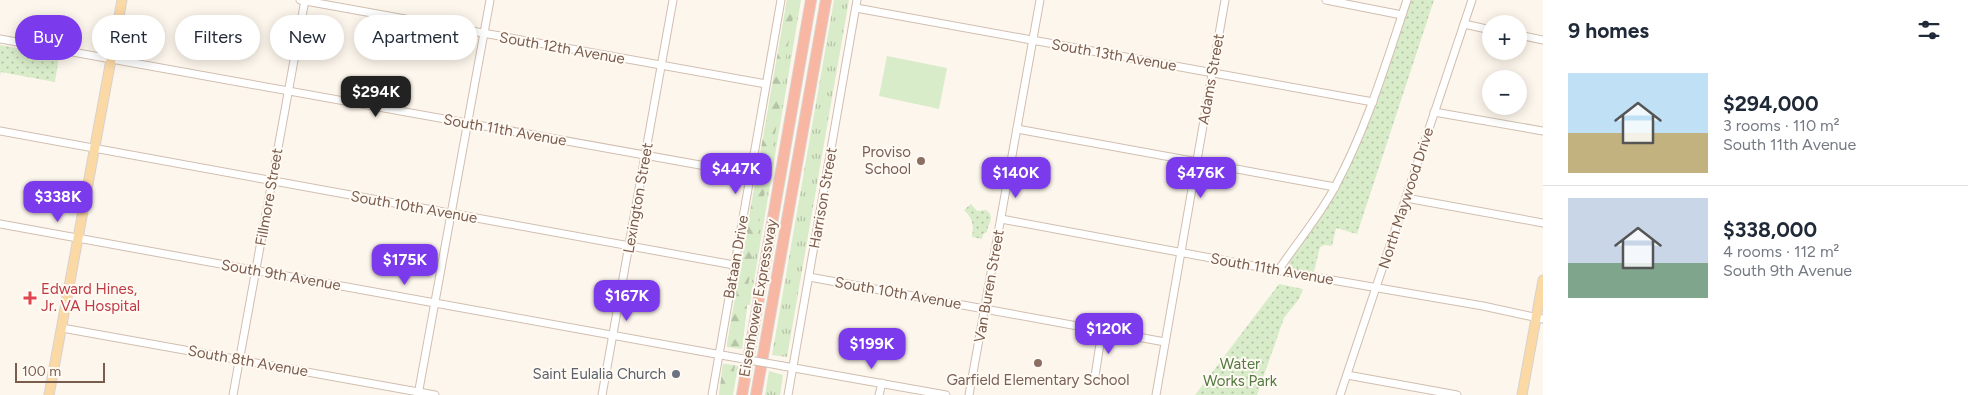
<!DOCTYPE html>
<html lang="en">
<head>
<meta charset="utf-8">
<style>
	:root { --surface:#fff; --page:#f6f6f7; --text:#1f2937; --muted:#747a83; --line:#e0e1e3; --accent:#7c3aed }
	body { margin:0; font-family:Figtree,sans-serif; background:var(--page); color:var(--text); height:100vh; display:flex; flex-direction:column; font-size:19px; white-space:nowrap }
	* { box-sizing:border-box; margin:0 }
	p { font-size:16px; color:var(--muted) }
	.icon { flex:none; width:28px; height:28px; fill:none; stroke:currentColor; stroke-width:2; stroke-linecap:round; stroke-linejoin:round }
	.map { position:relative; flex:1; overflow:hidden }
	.details { display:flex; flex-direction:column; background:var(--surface); width:425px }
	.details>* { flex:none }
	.top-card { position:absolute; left:15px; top:15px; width:475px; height:45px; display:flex; gap:10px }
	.fabs { position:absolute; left:1482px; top:15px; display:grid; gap:10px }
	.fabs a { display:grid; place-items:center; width:45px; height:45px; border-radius:50%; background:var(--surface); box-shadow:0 2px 12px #0003; font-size:25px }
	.scale { position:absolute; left:15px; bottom:12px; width:90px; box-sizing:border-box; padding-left:5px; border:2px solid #7a5c4d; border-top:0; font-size:14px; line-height:18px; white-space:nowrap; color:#7a5c4d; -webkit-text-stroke:4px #fffaf3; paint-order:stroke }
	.price { position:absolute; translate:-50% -42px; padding:0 11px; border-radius:10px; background:var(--accent); color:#fff; font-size:16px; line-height:32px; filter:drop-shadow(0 1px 2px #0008) }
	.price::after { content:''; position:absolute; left:50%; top:30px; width:15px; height:11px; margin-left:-8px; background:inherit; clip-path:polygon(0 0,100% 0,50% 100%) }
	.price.current { background:#222; color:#fff }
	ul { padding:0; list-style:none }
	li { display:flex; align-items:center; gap:15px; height:125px; padding:0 25px }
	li+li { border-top:1px solid var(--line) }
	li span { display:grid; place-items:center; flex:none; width:140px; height:100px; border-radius:0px; color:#555 }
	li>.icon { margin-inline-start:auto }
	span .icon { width:60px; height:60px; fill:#fffc; stroke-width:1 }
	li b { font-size:21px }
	h2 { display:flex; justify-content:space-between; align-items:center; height:60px; padding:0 25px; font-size:21px }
	.pill { padding:0 18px; border-radius:22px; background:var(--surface); box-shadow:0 2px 12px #0003; font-size:18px; line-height:45px }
	.pill.current { background:var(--accent); color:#fff }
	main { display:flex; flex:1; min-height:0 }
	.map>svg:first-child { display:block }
</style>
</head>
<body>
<main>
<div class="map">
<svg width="1543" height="395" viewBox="0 0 1543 395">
	<defs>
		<pattern id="grass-tufts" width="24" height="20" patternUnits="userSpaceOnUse" patternTransform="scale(1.25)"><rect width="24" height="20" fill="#d8ecc9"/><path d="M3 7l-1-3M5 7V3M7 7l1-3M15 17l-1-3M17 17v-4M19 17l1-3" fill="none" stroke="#b4c2a5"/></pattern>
		<pattern id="forest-firs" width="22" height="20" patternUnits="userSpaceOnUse" patternTransform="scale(1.25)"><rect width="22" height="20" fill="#d8ecc9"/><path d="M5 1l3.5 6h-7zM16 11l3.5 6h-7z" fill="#b4c2a5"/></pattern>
		<pattern id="park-dots" width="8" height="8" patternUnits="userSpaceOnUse" patternTransform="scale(1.25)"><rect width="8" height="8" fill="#d8ecc9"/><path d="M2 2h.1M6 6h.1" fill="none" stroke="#b4c2a5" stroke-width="1.8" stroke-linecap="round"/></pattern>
	</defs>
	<rect width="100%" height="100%" fill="#fdf6ec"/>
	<g fill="url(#grass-tufts)">
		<polygon points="787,0 801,0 750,305 747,305 742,349 727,346"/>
		<polygon points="834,0 849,0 787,357 772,355"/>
		<polygon points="723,364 738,366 733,395 719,395"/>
		<polygon points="769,371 783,375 780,395 765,395"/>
	</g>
	<g fill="url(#forest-firs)">
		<polygon points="787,0 796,0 784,69 783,89 745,302 747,307 742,349 727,347 727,344"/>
		<polygon points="723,364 735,365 729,395 719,395"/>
	</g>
	<g fill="url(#park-dots)">
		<path d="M1410,0H1434L1357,234L1336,228L1332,246L1325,245L1320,247L1314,272L1292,269L1289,266V261C1307,236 1325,211 1340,185C1371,127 1389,62 1410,0Z"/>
		<polygon points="0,45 59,56 55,82 1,72 0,76"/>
		<path d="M971,204L977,211L986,210C996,218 988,222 987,232L983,234L982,239L972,237C974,225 973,219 964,210Z"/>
		<polygon points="1279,284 1303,289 1299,299 1284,318 1257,395 1195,395"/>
	</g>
	<polygon fill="#d8ecc9" points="887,56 947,68 939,109 879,96"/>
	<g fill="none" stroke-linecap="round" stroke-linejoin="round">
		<g stroke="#d1beb0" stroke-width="9">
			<g id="minor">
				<polyline points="300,0 766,84"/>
				<polyline points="1326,0 1402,15"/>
				<polyline points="856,8 1373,102"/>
				<polyline points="1464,24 1491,30"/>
				<polyline points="1519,35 1543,40"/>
				<polyline points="0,39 750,174"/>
				<polyline points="1434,112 1543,131"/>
				<polyline points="1017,129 1335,187"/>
				<polyline points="0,131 734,265"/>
				<polyline points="1406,198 1543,223"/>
				<polyline points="1001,219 1297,274 1483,306 1543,319"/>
				<polyline points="0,224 727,356"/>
				<path d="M1278,271C1297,242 1320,216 1336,185C1367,127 1386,63 1407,0"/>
				<polyline points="809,277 1165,342"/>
				<polyline points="62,328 435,395"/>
				<polyline points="783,366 946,395"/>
				<polyline points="1347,375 1457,395"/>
				<polyline points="1095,376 1102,331"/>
				<polyline points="233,395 305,0"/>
				<polyline points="418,395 490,0"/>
				<polyline points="602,395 673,0"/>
				<polyline points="712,395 781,0"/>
				<polyline points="788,395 857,0"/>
				<polyline points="879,395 882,383"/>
				<polyline points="969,395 1040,0"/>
				<polyline points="1156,395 1225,0"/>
				<polyline points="1340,395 1472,0"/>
			</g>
		</g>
		<g stroke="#dad1cd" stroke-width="11">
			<g id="major">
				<polyline points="49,395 122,0"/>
				<polyline points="1522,395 1543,280"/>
			</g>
		</g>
		<g stroke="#dad1cd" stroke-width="12">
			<g id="highway">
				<polyline points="742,395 811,0"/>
				<polyline points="756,395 826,0"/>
			</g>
		</g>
		<use href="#minor" stroke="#fff" stroke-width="7"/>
		<use href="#major" stroke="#fbd9a5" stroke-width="9"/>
		<use href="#highway" stroke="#f7b7a3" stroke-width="10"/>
		<g stroke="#d1beb0" stroke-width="9" stroke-linecap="butt">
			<polyline id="minor-bridge" points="727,356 783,366"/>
		</g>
		<use href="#minor-bridge" stroke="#fff" stroke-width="7"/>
	</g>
	<g fill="#8d6e63" stroke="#fffaf3" stroke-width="2">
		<circle cx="921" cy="161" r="5"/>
		<circle cx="1038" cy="363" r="5"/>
	</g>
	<path fill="#e0444e" stroke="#fffaf3" stroke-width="2" d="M27.5 290.5h5v5h5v5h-5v5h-5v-5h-5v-5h5z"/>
	<circle fill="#6b7280" stroke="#fffaf3" stroke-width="2" cx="676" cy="374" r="5"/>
	<g text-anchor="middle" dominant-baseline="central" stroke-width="4" stroke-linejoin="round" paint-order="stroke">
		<g font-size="15" fill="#7a5c4d" stroke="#fffaf3">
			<text transform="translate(562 48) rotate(10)">South 12th Avenue</text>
			<text transform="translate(1114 55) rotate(10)">South 13th Avenue</text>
			<text transform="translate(1211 79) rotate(-80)">Adams Street</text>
			<text transform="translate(505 130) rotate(10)">South 11th Avenue</text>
			<text transform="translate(269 197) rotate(-80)">Fillmore Street</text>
			<text transform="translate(638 198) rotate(-80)">Lexington Street</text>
			<text transform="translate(823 198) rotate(-80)">Harrison Street</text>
			<text transform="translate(1406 198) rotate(-72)">North Maywood Drive</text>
			<text transform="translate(414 207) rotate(10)">South 10th Avenue</text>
			<text transform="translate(736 257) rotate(-80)">Bataan Drive</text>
			<text transform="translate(1272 269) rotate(10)">South 11th Avenue</text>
			<text transform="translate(281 275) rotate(10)">South 9th Avenue</text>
			<text transform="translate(989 286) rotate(-80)">Van Buren Street</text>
			<text transform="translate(898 293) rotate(10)">South 10th Avenue</text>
			<text transform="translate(758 298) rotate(-80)">Eisenhower Expressway</text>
			<text transform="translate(248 361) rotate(10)">South 8th Avenue</text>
		</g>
		<g font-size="15" fill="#785e54" stroke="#fffaf3" text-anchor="end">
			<text x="911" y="152">Proviso<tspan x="911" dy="17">School</tspan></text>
			<text x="1038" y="380" text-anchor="middle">Garfield Elementary School</text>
		</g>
		<g font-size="15" fill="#be3a42" stroke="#fffaf3" text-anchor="start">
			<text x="41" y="289">Edward Hines,<tspan x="41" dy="17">Jr. VA Hospital</tspan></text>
		</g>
		<g font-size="15" fill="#537a41" stroke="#fffaf3">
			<text x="1240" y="364">Water<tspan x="1240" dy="17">Works Park</tspan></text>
		</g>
		<g font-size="15" fill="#5b616d" stroke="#fffaf3" text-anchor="end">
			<text x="666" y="374">Saint Eulalia Church</text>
		</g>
	</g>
</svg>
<div class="fabs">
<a>+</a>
<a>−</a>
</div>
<div class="scale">100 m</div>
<b class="price current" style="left:376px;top:118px">$294K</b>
<b class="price" style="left:736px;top:195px">$447K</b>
<b class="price" style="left:1016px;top:199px">$140K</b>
<b class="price" style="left:1201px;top:199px">$476K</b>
<b class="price" style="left:58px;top:223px">$338K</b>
<b class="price" style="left:405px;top:286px">$175K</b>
<b class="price" style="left:627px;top:322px">$167K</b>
<b class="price" style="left:1109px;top:355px">$120K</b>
<b class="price" style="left:872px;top:370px">$199K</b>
<div class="top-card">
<a class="pill current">Buy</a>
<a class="pill">Rent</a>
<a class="pill">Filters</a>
<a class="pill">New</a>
<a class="pill">Apartment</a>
</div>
</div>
<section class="details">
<h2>9 homes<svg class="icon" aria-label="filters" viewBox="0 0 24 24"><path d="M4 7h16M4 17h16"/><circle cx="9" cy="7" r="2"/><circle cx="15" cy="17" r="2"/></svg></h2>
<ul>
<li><span style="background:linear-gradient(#bfe0f5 60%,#c2b280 0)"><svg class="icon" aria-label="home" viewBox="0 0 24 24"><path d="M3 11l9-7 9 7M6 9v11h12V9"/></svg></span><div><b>$294,000</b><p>3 rooms · 110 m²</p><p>South 11th Avenue</p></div></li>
<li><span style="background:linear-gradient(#c9d6e8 65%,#7fa58c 0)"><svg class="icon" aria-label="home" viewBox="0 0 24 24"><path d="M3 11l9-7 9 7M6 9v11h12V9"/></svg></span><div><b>$338,000</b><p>4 rooms · 112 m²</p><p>South 9th Avenue</p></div></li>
</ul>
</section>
</main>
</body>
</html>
